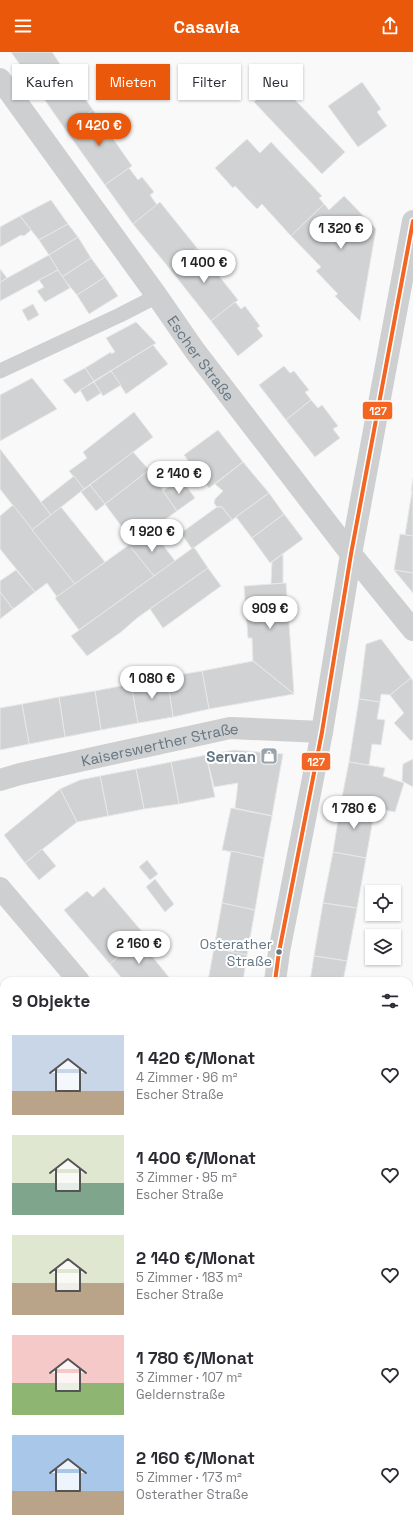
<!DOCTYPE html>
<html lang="de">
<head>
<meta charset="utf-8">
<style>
	:root { --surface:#fff; --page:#f7f7f7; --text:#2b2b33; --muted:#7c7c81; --accent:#ea580c }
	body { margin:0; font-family:"Space Grotesk",sans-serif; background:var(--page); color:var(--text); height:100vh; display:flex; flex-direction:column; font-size:15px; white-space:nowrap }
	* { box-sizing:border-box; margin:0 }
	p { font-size:13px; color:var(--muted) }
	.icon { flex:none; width:22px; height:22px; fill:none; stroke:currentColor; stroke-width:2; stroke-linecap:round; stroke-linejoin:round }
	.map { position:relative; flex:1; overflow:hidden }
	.panel { position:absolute; left:0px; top:925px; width:413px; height:556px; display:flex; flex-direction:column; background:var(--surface); border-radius:12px 12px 0 0; box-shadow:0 1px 3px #0004 }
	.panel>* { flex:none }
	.top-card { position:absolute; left:12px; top:12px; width:389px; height:36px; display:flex; gap:8px }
	.fabs { position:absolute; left:365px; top:833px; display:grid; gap:8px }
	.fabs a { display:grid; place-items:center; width:36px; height:36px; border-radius:0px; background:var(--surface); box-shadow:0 1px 3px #0004; font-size:20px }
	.price { position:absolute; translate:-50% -34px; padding:0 9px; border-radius:14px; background:#fff; color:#222; font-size:13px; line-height:26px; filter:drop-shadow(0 1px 2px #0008) }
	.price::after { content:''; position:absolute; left:50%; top:24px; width:12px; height:9px; margin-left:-6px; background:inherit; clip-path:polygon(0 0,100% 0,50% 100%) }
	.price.active { background:var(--accent); color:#fff }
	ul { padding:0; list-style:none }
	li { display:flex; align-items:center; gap:12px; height:100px; padding:0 12px }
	li span { display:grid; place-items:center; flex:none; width:112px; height:80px; border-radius:0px; color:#555 }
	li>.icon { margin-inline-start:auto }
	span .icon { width:48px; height:48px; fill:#fffc; stroke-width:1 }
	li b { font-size:17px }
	h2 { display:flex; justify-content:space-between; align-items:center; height:48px; padding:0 12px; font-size:17px }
	.tag { padding:0 14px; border-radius:0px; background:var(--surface); box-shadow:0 1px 3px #0004; font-size:14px; line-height:36px }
	.tag.active { background:var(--accent); color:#fff }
	header { display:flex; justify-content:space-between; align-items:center; height:52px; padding:0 12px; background:var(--accent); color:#fff; font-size:18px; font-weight:600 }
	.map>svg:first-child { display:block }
</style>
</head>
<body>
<header><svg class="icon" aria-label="menu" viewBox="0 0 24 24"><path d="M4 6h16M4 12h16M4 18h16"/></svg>Casavia<svg class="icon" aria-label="share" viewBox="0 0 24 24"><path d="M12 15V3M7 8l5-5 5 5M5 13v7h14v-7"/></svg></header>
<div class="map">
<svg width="413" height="1481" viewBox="0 0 413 1481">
	<rect width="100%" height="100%" fill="#f9f9f9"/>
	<g fill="#d0d2d3" stroke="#e8e8e8">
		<polygon points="11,0 52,0 60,12 33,31"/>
		<polygon points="60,12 93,58 65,77 33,31"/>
		<polygon points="277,29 345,100 322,122 254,50"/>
		<polygon points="362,30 381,57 377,60 387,74 358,95 328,54"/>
		<polygon points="93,58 132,114 105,133 65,77"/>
		<polygon points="247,87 260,101 271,90 322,144 319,146 324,152 291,184 262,152 257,157 235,134 233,136 215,116"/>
		<polygon points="129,116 138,128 142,125 154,140 150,143 157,153 133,172 105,133"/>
		<polygon points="344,144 376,177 360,269 335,244 338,242 316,219 321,215 291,184 324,152 329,158"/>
		<polygon points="51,148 68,172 39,188 20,164"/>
		<polygon points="160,150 197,196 170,217 133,172"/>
		<polygon points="20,164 31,178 24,184 21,183 0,195 0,175"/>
		<polygon points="68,172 78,185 49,203 39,188"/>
		<polygon points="78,185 91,206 62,225 49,203"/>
		<polygon points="197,196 238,248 211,269 170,217"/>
		<polygon points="49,203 58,218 0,249 0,230"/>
		<polygon points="91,206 105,225 77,243 62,225"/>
		<polygon points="0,217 7,226 0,230"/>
		<polygon points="58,218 70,236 45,250 37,239 44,235 39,228"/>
		<polygon points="105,225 118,244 89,262 77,243"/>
		<polygon points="235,250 241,257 245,254 260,274 257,276 263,284 238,304 211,269"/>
		<polygon points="33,252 39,263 28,269 22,258"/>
		<polygon points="136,270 156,291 94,329 85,316 111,300 111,302 115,300 106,286"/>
		<polygon points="153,293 168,312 126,342 111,319"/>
		<polygon points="284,314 290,321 294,319 309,338 305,340 311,348 286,368 259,333"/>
		<polygon points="85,316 94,329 75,342 63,328"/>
		<polygon points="111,319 121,333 103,344 94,330"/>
		<polygon points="32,326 57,357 0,389 0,343"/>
		<polygon points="94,330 101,341 87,350 80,338"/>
		<polygon points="311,348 318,356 322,353 338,374 333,377 340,386 315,405 286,368"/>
		<polygon points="134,360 153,385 84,437 69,419 87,406 83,400"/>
		<polygon points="218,378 243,410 209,436 184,403"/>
		<polygon points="0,397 51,463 32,478 0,437"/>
		<polygon points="133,400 149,418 105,452 90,433"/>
		<polygon points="243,410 269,441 232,468 222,455 217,455 214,451 215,447 223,439 215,432"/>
		<polygon points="149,418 177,459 133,490 105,452"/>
		<polygon points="74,424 84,437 51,463 41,450"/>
		<polygon points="181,427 195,446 177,459 163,439"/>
		<polygon points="413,427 413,484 405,483 412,439 411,439"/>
		<polygon points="90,433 105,452 96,459 81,440"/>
		<polygon points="269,441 284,462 252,486 236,465"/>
		<polygon points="13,453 75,532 57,545 47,531 35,540 0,497 0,464"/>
		<polygon points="61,455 105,510 75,532 32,478"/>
		<polygon points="217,455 222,455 232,468 192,497 181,481"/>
		<polygon points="284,462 303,487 270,511 252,486"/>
		<polygon points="151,477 175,509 154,524 129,493"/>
		<polygon points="400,482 413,484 413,521 394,518"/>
		<polygon points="129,493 154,524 79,578 55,546"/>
		<polygon points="194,495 208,516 137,566 121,580 87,604 71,584"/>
		<polygon points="283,502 283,531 271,532 272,510"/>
		<polygon points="208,516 221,534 163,576 150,557"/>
		<polygon points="16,518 35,540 13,557 0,540 0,529"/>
		<polygon points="394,518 413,521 413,541"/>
		<polygon points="286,531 291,599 294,642 253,609 252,586 248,586 244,534"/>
		<polygon points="0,540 13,557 0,567"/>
		<polygon points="381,587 411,626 390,643 381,642 380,650 359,647 366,592"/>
		<polygon points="253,609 294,642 209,657 202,619"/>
		<polygon points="202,619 209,657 173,665 167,625"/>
		<polygon points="167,625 173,665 138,671 131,632"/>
		<polygon points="411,626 413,629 413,687 411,689 394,671 404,661 390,643"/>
		<polygon points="131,632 138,671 101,678 95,639"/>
		<polygon points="95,639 101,678 65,685 59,645"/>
		<polygon points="59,645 65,685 29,692 22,652"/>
		<polygon points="359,647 380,650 377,667 385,668 381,693 372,692 369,713 349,710"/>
		<polygon points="22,652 29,692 0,698 0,656"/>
		<polygon points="234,698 283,702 272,764 235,756 238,731 214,735 206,703"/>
		<polygon points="206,703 215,745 179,752 171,710"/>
		<polygon points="413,707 413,735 402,729 403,712"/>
		<polygon points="171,710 179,752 144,757 136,717"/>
		<polygon points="349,710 385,716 383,724 404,731 395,760 341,750"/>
		<polygon points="136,717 144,757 108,764 100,724"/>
		<polygon points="100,724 108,764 77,770 60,737 80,728"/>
		<polygon points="60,737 77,770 25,811 4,783"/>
		<polygon points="341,750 375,756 366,806 333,800"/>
		<polygon points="231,756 272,764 264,806 222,798"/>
		<polygon points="42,797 56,814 39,828 25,811"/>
		<polygon points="231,799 264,806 255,858 222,851"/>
		<polygon points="333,800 366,806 357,856 323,851"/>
		<polygon points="147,808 158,822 150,828 139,815"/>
		<polygon points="155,827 174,852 165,860 146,835"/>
		<polygon points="104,835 144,882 110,912 64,858 87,839 93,845"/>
		<polygon points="222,851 255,858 247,903 214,896"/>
		<polygon points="323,851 357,856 347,909 314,904"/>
		<polygon points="138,887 172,929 124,929 110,912"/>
		<polygon points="214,896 247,903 243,929 208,929"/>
		<polygon points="314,904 347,909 343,929 310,929"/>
		<polygon points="413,937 413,972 409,972 409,938"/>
		<polygon points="4,980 4,1017 0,1009 0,982"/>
		<polygon points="4,1031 4,1082 0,1084 0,1033"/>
		<polygon points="413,1060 413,1095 411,1095 409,1084 409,1061"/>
		<polygon points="4,1082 4,1131 0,1133 0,1084"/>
		<polygon points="409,1158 413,1162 413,1177 409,1180"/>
		<polygon points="413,1177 413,1212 409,1208 409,1180"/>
		<polygon points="0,1263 4,1270 4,1320 0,1323"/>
		<polygon points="409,1319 413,1323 413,1378 409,1380"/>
		<polygon points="0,1360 4,1367 4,1377 0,1379"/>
		<polygon points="4,1377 4,1457 0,1451 0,1379"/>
		<polygon points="413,1405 413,1481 291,1481 297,1477 409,1477 409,1408"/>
		<polygon points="17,1477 60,1477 52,1481 19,1481"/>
		<polygon points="60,1477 191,1477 193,1481 52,1481"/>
		<polygon points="191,1477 221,1477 213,1481 193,1481"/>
	</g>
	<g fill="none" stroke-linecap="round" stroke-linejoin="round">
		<polyline stroke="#cecfd0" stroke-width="15" points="0,319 120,263 157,244"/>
		<g stroke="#cecfd0" stroke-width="22">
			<path id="s1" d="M0,728L20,722L230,676L322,680"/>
			<polyline points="0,836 79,929"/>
			<polyline points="409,1272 413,1277"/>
		</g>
		<g stroke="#cecfd0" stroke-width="22">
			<path id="s2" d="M0,27L157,244L195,299L351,502L413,578"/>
			<polyline points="275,929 279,900 322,680 351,502 413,169"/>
			<polyline points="409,1020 413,1019"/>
			<polyline points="0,1232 4,1229"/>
		</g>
		<g stroke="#fff" stroke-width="7">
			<polyline id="bus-1" points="275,929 279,900 322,680 351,502 413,169"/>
		</g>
		<use href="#bus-1" stroke="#f26522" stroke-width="4"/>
	</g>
	<defs>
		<g id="shop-square" transform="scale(0.9)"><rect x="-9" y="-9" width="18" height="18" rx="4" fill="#99a4ac" stroke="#fff"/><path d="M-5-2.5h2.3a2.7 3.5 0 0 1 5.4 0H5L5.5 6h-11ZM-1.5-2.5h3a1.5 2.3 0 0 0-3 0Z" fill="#fff"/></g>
	</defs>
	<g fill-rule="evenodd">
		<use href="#shop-square" x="269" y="704"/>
	</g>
	<circle fill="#657683" stroke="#fff" stroke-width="1.5" cx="279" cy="900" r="3.5"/>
	<g text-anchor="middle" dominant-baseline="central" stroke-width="4" stroke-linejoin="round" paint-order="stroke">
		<g font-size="14" fill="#657683" stroke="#fff" text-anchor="end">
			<text x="272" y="892">Osterather<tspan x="272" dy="17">Straße</tspan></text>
		</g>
		<g font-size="15" fill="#657683" stroke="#fff">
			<text stroke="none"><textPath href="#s2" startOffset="344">Escher Straße</textPath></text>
			<text stroke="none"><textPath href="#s1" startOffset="164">Kaiserswerther Straße</textPath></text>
		</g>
		<g font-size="15" font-weight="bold" fill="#657683" stroke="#fff" text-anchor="end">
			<text x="256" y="704">Servan</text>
		</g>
	</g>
	<g stroke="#fff" stroke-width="1.5">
		<rect x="362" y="349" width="31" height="19" rx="4" fill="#f26522"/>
		<rect x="301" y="700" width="30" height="19" rx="4" fill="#f26522"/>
	</g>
	<g font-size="11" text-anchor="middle" font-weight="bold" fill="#fff">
		<text x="378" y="363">127</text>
		<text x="316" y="714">127</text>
	</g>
</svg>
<div class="fabs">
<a><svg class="icon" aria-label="locate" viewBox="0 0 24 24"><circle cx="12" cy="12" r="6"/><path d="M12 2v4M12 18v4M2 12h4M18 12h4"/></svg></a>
<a><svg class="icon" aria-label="layers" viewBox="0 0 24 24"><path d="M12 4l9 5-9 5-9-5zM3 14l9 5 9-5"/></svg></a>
</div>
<b class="price active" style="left:99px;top:95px">1 420 €</b>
<b class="price" style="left:341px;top:198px">1 320 €</b>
<b class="price" style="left:204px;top:232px">1 400 €</b>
<b class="price" style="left:179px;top:443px">2 140 €</b>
<b class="price" style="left:152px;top:501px">1 920 €</b>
<b class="price" style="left:270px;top:578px">909 €</b>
<b class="price" style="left:152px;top:648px">1 080 €</b>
<b class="price" style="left:354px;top:778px">1 780 €</b>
<b class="price" style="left:139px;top:913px">2 160 €</b>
<div class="top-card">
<a class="tag">Kaufen</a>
<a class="tag active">Mieten</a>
<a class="tag">Filter</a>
<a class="tag">Neu</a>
</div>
<section class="panel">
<h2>9 Objekte<svg class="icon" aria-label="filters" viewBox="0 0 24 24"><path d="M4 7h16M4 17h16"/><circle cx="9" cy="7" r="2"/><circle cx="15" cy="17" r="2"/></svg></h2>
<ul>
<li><span style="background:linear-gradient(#c9d6e8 70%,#b9a48a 0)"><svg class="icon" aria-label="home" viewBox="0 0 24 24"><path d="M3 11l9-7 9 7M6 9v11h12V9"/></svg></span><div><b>1 420 €/Monat</b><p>4 Zimmer · 96 m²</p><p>Escher Straße</p></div><svg class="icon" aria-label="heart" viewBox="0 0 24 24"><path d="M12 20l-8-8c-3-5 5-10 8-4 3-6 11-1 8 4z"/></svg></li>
<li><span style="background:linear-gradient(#dfe7d0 60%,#7fa58c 0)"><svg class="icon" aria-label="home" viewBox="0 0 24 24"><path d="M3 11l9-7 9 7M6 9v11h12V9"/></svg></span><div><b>1 400 €/Monat</b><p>3 Zimmer · 95 m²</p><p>Escher Straße</p></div><svg class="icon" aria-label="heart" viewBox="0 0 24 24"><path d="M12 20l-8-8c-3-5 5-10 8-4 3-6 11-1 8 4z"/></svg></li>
<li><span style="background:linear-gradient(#dfe7d0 60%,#b9a48a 0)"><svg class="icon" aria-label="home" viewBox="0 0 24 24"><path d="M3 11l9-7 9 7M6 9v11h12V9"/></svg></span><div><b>2 140 €/Monat</b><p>5 Zimmer · 183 m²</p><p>Escher Straße</p></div><svg class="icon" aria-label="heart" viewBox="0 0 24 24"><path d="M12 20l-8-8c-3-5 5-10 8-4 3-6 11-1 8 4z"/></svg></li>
<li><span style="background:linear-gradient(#f6c9c9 60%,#8fb573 0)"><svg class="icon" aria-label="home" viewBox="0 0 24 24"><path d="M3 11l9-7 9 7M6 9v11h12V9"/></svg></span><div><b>1 780 €/Monat</b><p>3 Zimmer · 107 m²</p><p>Geldernstraße</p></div><svg class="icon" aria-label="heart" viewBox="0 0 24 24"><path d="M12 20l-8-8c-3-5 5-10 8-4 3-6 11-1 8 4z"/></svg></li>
<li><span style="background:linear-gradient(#a9c7e8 70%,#b9a48a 0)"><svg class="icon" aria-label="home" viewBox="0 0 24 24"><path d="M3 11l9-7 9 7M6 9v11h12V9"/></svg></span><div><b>2 160 €/Monat</b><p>5 Zimmer · 173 m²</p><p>Osterather Straße</p></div><svg class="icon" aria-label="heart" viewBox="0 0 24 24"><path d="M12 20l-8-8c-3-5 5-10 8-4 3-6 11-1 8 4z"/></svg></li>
</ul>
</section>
</div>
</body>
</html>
